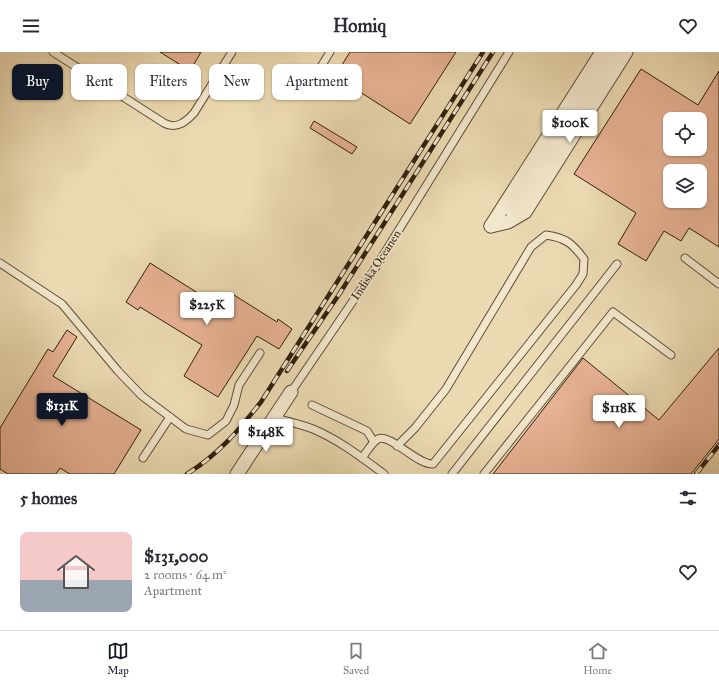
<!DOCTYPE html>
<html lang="en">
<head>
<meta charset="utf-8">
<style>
	:root { --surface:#fff; --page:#f7f7f7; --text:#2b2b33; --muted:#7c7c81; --line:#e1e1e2; --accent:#111827 }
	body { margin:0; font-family:"IM FELL Great Primer",serif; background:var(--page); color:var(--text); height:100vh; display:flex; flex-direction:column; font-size:15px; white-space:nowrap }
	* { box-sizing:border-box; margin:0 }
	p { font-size:13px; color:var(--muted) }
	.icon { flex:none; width:22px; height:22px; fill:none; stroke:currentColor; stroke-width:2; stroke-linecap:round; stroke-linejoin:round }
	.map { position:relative; height:422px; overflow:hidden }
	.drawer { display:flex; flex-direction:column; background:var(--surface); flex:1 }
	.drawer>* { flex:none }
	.top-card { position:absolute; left:12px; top:12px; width:400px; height:36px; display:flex; gap:8px }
	.controls { position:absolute; left:663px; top:60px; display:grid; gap:8px }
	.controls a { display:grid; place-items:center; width:44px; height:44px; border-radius:8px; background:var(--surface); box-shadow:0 1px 3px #0004; font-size:20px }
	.price { position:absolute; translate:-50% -34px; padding:0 9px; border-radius:4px; background:#fff; color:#222; font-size:13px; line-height:26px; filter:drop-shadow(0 1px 2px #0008) }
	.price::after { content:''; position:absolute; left:50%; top:24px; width:12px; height:9px; margin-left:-6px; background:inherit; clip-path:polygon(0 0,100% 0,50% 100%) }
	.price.selected { background:var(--accent); color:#fff }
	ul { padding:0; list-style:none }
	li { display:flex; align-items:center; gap:12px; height:100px; padding:0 20px }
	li+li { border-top:1px solid var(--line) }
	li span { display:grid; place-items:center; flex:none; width:112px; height:80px; border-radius:8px; color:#555 }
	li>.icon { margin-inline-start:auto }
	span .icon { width:48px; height:48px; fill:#fffc; stroke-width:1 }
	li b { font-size:17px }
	h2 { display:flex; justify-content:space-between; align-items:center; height:48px; padding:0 20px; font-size:17px }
	.tag { padding:0 14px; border-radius:8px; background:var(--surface); box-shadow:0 1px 3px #0004; font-size:14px; line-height:36px }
	.tag.selected { background:var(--accent); color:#fff }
	header { display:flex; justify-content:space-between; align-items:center; height:52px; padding:0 20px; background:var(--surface); font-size:18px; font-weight:800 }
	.tabs { display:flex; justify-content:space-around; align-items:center; height:56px; border-top:1px solid var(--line); background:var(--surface); font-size:11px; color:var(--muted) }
	.tabs a { display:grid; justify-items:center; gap:2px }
	.tabs .selected { color:var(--accent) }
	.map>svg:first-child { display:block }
</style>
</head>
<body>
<header><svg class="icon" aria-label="menu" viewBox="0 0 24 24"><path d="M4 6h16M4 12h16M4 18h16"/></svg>Homiq<svg class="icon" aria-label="heart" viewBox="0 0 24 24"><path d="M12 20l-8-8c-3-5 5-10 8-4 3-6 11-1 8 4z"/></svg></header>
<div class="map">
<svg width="719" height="422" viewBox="0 0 719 422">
	<rect width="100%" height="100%" fill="#ebd9b1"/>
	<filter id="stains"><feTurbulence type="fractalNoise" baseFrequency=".005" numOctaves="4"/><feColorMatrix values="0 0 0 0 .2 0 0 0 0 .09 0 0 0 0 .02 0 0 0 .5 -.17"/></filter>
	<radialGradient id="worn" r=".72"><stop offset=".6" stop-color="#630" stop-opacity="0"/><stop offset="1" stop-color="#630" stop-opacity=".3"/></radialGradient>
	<g fill="#e7b294" stroke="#2f1f0c" fill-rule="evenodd">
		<polygon points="160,0 201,0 190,19"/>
		<polygon points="350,0 456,0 410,72 335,24"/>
		<path d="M641,17L698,53L719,19V195L689,176L681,189L664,179L646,209L618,192L636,161L574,122ZM670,67H700V97H670ZM670,119H700V149H670Z"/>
		<polygon points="314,69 357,95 352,102 310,76"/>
		<polygon points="150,211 225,258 234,243 277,270 278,267 292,277 279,297 257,284 218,345 184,324 202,293 140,255 138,258 126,250"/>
		<polygon points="67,278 77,285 53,324 141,378 114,422 70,422 60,416 56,422 8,422 0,417 0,376 48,297 53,300"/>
		<polygon points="719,296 719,387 691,422 493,422 583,306 659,368"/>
	</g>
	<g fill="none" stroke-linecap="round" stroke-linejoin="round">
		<g stroke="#5e4e35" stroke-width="9">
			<g id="service">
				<path d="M53,0L164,71C176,78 186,70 194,61L232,0"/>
				<polyline points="311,31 330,0"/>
				<polyline points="685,206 719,232"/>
				<polyline points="0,211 62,252 118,319 142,344 186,377 208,383 226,369 234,353 239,333 260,301"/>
				<polyline points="291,340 374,218 509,0"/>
				<polyline points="312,353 367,379 374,390"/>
				<path d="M274,366C287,369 300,372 313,377C339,388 361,405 384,422"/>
				<polyline points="143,406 170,365"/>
				<path d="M362,406C367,400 371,391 378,387C390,381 417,413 433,412L576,233L583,222L584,207C572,191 566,186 546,183L531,195L446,337L415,376L397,394"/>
				<polyline points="452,422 617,212"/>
				<polyline points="484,422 613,260 671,303"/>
			</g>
		</g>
		<g stroke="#5e4e35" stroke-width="15">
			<g id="minor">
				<polyline points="513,162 612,0"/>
				<polyline points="491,174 508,170 525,160 626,0"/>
				<polyline points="491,174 602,0"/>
				<polyline points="237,422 291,340"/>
			</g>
		</g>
		<use href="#service" stroke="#f2e6cc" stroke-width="7"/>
		<use href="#minor" stroke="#f2e6cc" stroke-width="13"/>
		<g stroke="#2f1f0c" stroke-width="4.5">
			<g id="rail">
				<polyline points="287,319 338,244 493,0"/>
				<path d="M187,422C220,401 237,380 261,350L483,0"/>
				<polyline points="696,422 719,393"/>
			</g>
		</g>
		<use href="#rail" stroke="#f2e6cc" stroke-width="3" stroke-dasharray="9" stroke-linecap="butt"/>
	</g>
	<g text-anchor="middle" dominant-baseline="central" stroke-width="3.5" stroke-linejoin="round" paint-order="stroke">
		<g font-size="12" fill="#2f1f0c" stroke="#f2e6cc">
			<text transform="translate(376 213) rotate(-57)">Indiska Oceanen</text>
		</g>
	</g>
	<rect width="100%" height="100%" filter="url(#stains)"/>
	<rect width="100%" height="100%" fill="url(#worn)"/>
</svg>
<div class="controls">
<a><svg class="icon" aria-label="locate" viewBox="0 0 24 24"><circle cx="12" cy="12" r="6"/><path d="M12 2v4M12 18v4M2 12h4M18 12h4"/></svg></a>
<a><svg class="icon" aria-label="layers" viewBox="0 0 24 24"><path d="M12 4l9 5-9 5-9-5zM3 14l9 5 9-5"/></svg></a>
</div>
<b class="price" style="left:570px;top:92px">$100K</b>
<b class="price" style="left:207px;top:274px">$225K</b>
<b class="price selected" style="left:62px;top:375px">$131K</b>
<b class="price" style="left:619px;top:377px">$118K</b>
<b class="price" style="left:266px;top:401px">$148K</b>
<div class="top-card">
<a class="tag selected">Buy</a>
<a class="tag">Rent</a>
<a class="tag">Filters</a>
<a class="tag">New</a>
<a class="tag">Apartment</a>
</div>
</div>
<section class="drawer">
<h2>5 homes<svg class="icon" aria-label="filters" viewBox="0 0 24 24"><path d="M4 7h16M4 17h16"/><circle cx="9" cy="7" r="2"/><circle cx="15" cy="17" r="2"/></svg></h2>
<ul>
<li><span style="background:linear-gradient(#f6c9c9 60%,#9aa5b1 0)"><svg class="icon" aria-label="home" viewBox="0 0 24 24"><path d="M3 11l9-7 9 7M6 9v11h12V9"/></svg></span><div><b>$131,000</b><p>2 rooms · 64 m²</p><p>Apartment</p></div><svg class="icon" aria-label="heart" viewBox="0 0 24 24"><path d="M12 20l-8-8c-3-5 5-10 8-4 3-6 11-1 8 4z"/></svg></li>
</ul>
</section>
<nav class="tabs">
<a class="selected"><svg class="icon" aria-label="map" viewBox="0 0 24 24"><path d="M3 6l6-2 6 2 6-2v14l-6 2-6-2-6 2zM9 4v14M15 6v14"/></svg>Map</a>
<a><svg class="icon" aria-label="saved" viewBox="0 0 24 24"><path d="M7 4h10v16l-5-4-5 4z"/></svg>Saved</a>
<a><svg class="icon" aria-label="home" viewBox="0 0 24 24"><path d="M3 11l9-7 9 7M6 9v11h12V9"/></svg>Home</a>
</nav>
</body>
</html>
